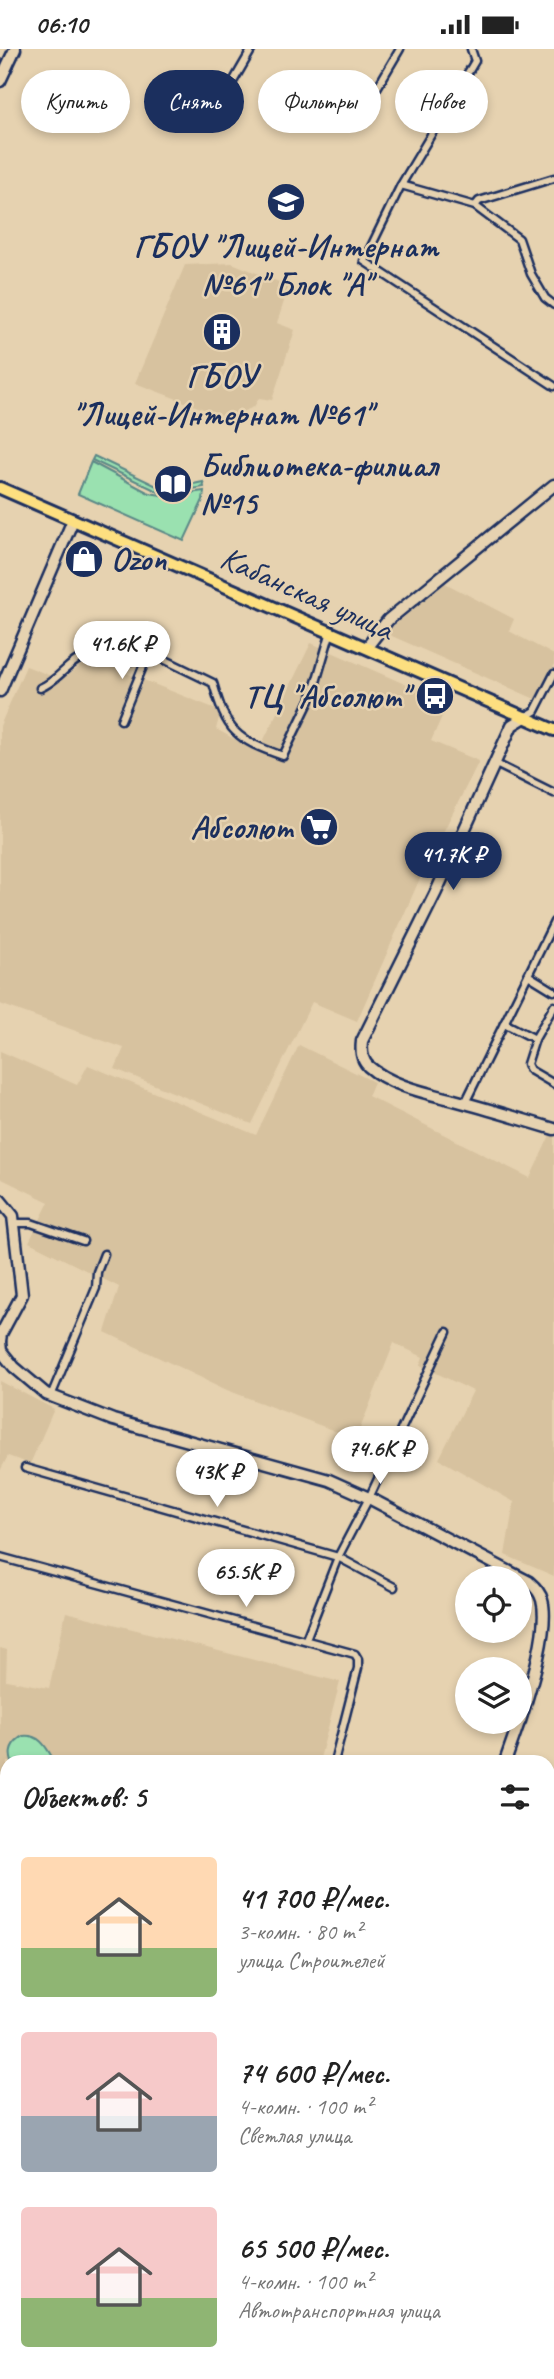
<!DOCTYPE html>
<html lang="ru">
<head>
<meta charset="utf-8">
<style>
	:root { --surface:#fff; --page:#f6f6f6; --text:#222; --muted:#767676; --accent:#1b2f5e }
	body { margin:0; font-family:Caveat,sans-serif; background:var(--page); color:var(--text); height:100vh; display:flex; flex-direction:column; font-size:26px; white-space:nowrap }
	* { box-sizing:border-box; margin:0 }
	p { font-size:23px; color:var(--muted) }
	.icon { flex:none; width:38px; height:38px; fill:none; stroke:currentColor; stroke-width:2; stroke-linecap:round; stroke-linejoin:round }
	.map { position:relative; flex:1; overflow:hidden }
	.side { position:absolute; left:0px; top:1706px; width:555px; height:625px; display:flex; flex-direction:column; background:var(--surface); border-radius:21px 21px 0 0; box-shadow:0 4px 10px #0003 }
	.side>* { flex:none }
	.guide { position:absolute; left:21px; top:21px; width:513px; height:63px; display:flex; gap:14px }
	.buttons { position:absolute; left:455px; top:1517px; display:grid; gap:14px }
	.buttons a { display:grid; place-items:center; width:77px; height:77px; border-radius:50%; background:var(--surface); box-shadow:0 4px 10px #0003; font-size:35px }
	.price { position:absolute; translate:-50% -60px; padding:0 16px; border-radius:24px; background:#fff; color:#222; font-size:23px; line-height:46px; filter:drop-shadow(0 2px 4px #0008) }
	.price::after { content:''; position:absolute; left:50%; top:42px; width:21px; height:16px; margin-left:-10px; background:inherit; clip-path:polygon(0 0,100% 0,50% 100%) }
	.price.active { background:var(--accent); color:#fff }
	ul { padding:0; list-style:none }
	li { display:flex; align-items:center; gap:21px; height:175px; padding:0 21px }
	li span { display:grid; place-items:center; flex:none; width:196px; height:140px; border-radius:7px; color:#555 }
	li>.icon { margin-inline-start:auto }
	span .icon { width:84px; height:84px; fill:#fffc; stroke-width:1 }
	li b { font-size:30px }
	h2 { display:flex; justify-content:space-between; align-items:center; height:84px; padding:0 21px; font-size:30px }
	.chip { padding:0 24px; border-radius:32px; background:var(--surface); box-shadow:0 4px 10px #0003; font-size:24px; line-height:63px }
	.chip.active { background:var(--accent); color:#fff }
	.status { display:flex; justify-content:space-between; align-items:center; height:49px; padding:0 35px; background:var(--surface); direction:ltr }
	.status svg { height:19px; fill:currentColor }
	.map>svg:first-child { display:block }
</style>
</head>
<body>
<div class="status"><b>06:10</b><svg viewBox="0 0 49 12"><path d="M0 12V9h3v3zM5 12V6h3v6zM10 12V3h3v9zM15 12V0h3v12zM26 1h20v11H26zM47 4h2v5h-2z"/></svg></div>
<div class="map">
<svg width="554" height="2330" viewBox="0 0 554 2330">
	<rect width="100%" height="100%" fill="#e6d2b0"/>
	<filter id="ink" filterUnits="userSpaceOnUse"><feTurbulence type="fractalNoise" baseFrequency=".0143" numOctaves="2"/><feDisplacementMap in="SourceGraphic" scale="14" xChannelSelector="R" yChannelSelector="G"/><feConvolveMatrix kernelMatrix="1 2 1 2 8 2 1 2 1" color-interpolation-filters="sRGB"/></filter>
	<g filter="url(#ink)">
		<g fill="#d7c29f">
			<polygon points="232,214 289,237 277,274 295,281 272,351 259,349 254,358 227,369 135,334 185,216"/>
			<polygon points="445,534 514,570 509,582 554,606 554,617 535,650 385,584"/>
			<polygon points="311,594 448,654 431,692 479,712 421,827 357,972 312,953 252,1075 115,1020 124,999 0,955 0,677 26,617 61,631 91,610 221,662 216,680 258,703"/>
			<polygon points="299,996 374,1033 368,1047 530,1129 551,1084 554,1084 554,1527 505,1506 514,1453 439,1410 473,1342 420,1316 423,1308 394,1294 356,1390 227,1341 105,1283 119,1238 29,1193 49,1153 0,1129 0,1002 77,1036 88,1016 256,1086"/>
			<polygon points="0,1332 54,1360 30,1415 8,1407 0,1422"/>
			<polygon points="66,1563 340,1633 319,1713 7,1713 7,2090 0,2084 0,1599 7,1601 6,1631 49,1639"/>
			<polygon points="554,2054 554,2330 427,2330 424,2324 548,2324 548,2055"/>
			<polygon points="0,2130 7,2137 7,2238 0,2241"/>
		</g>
		<g fill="#9ae1b0" stroke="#5a8887" stroke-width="2">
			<polygon points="94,407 165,441 203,433 204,438 170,444 159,443 92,411"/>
			<polygon points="91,413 149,444 168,447 204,442 203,451 184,492 78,445"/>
			<path d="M23,1687C41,1685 47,1700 55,1713H12C8,1701 12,1693 23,1687Z"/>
		</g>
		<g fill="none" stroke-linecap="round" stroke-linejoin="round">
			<g stroke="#1b2f5e" stroke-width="11">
				<g id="street">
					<polyline points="471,0 475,12 401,136 364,212 554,337"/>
					<polyline points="377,39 400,0"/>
					<polyline points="226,45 252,0"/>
					<polyline points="401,136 475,157 519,190 531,225 545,249 554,256"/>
					<polyline points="475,157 479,152 554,129"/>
					<path d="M40,639C58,632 68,613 85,607C100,603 114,615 128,612C135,611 143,606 149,603L213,634C227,683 235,690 283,707L312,647L331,582"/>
					<polyline points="525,668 535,662 554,625"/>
					<polyline points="121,671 149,603"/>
					<polyline points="494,714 554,744"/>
					<polyline points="528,926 554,942"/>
					<polyline points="504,974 535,990 554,957"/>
					<polyline points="535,990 527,1015 530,1021 554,1035"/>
					<polyline points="465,1054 554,873"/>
					<polyline points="13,1174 31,1174 83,1192"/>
					<polyline points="51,1347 96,1239 97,1223 104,1205"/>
					<polyline points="25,1419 338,1508 394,1538"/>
					<polyline points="0,1508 355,1605 358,1610 358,1619 334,1713"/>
					<polyline points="306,1590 338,1508 369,1449 447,1283"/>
					<polyline points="548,1998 554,1995"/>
					<polyline points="0,2113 7,2120"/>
					<polyline points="166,2324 170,2330"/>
					<polyline points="299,2324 302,2330"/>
					<polyline points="265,2330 274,2324"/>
				</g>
			</g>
			<g stroke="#1b2f5e" stroke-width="15">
				<g id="secondary">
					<polyline points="0,32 15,0"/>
					<polyline points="367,598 388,571 554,436"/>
					<polyline points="0,642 73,471"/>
					<path d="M525,668L512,676L436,843L362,992C361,1001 361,1010 368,1017C393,1039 433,1045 465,1054C494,1062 524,1071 554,1080"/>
					<polyline points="0,1151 13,1167 22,1246 1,1285 0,1292"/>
					<path d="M0,1293L1,1302L14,1318L46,1345L113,1371L329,1431L369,1449L529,1533C535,1538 540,1543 542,1551C550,1579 529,1643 520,1672"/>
					<polyline points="505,1713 519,1673"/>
					<polyline points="548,1800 554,1796"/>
				</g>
			</g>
			<g stroke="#1b2f5e" stroke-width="16">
				<polyline id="primary" points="0,439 554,681"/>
			</g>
			<use href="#street" stroke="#e6d2b0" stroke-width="6"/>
			<use href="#secondary" stroke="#e6d2b0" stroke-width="10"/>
			<use href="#primary" stroke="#fddf80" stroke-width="10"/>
		</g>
	</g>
	<defs>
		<g id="school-disc" transform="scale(2.0125)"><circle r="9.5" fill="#1b2f5e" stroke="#e6d2b0"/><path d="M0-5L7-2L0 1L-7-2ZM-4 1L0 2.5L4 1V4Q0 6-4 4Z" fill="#fff"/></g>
		<g id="building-disc" transform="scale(2.0125)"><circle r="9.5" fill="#1b2f5e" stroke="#e6d2b0"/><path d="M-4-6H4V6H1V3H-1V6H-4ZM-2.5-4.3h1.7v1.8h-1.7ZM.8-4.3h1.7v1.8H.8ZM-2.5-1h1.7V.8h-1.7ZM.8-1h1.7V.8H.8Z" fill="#fff"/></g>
		<g id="library-disc" transform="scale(2.0125)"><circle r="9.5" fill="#1b2f5e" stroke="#e6d2b0"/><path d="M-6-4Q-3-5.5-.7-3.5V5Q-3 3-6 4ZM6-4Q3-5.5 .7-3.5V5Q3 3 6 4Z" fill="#fff"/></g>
		<g id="shop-disc" transform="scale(2.0125)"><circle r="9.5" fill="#1b2f5e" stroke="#e6d2b0"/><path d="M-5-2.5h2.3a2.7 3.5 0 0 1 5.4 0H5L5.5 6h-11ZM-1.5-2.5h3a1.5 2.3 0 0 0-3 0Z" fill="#fff"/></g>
		<g id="bus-disc" transform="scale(2.0125)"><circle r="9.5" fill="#1b2f5e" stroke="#e6d2b0"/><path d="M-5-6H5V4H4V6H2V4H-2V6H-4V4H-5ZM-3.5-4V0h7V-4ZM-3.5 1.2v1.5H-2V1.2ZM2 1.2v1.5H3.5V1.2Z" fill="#fff"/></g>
		<g id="supermarket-disc" transform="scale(2.0125)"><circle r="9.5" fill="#1b2f5e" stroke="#e6d2b0"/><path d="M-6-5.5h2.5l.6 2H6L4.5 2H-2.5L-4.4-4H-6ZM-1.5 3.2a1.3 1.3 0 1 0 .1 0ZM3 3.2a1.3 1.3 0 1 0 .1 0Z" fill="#fff"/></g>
	</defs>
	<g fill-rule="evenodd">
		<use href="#school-disc" x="286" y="153"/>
		<use href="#building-disc" x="222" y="283"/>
		<use href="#library-disc" x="173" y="435"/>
		<use href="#shop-disc" x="84" y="510"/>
		<use href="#bus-disc" x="435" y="647"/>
		<use href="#supermarket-disc" x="319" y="778"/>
	</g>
	<g text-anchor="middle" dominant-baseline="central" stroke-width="5" stroke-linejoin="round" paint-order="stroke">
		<g font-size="33" font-weight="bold" fill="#1b2f5e" stroke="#e6d2b0">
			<text x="286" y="197">ГБОУ "Лицей-Интернат<tspan x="286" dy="38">№61" Блок "А"</tspan></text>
			<text x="222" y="327">ГБОУ<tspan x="222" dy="38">"Лицей-Интернат №61"</tspan></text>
			<text x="200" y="416" text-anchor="start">Библиотека-филиал<tspan x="200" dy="38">№15</tspan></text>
			<text x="111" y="510" text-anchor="start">Ozon</text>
			<text x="408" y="647" text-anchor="end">ТЦ "Абсолют"</text>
			<text x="292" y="778" text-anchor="end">Абсолют</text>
		</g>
		<g font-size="33" fill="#1b2f5e" stroke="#e6d2b0">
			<text transform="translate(307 544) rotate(24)">Кабанская улица</text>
		</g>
	</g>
</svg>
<div class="buttons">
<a><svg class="icon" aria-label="locate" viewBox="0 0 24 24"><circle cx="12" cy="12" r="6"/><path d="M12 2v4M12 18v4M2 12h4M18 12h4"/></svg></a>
<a><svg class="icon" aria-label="layers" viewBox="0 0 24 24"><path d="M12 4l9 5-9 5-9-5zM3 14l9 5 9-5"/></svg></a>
</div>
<b class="price" style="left:122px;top:632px">41.6K ₽</b>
<b class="price active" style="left:453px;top:843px">41.7K ₽</b>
<b class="price" style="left:380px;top:1437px">74.6K ₽</b>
<b class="price" style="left:217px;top:1460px">43K ₽</b>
<b class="price" style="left:246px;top:1560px">65.5K ₽</b>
<div class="guide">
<a class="chip">Купить</a>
<a class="chip active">Снять</a>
<a class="chip">Фильтры</a>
<a class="chip">Новое</a>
</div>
<section class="side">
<h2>Объектов: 5<svg class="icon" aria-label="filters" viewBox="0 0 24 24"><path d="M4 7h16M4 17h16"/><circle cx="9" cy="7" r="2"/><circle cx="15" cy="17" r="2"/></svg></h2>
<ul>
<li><span style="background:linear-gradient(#ffd9b3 65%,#8fb573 0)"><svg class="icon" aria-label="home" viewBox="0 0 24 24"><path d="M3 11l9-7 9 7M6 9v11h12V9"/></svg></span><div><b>41 700 ₽/мес.</b><p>3-комн. · 80 m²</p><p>улица Строителей</p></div></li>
<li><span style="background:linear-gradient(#f6c9c9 60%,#9aa5b1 0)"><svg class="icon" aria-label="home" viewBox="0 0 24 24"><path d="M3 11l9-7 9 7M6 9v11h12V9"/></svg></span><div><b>74 600 ₽/мес.</b><p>4-комн. · 100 m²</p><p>Светлая улица</p></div></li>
<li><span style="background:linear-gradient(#f6c9c9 65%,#8fb573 0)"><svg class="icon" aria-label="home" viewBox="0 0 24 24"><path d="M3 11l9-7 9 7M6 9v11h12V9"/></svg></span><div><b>65 500 ₽/мес.</b><p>4-комн. · 100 m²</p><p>Автотранспортная улица</p></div></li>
</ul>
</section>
</div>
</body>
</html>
